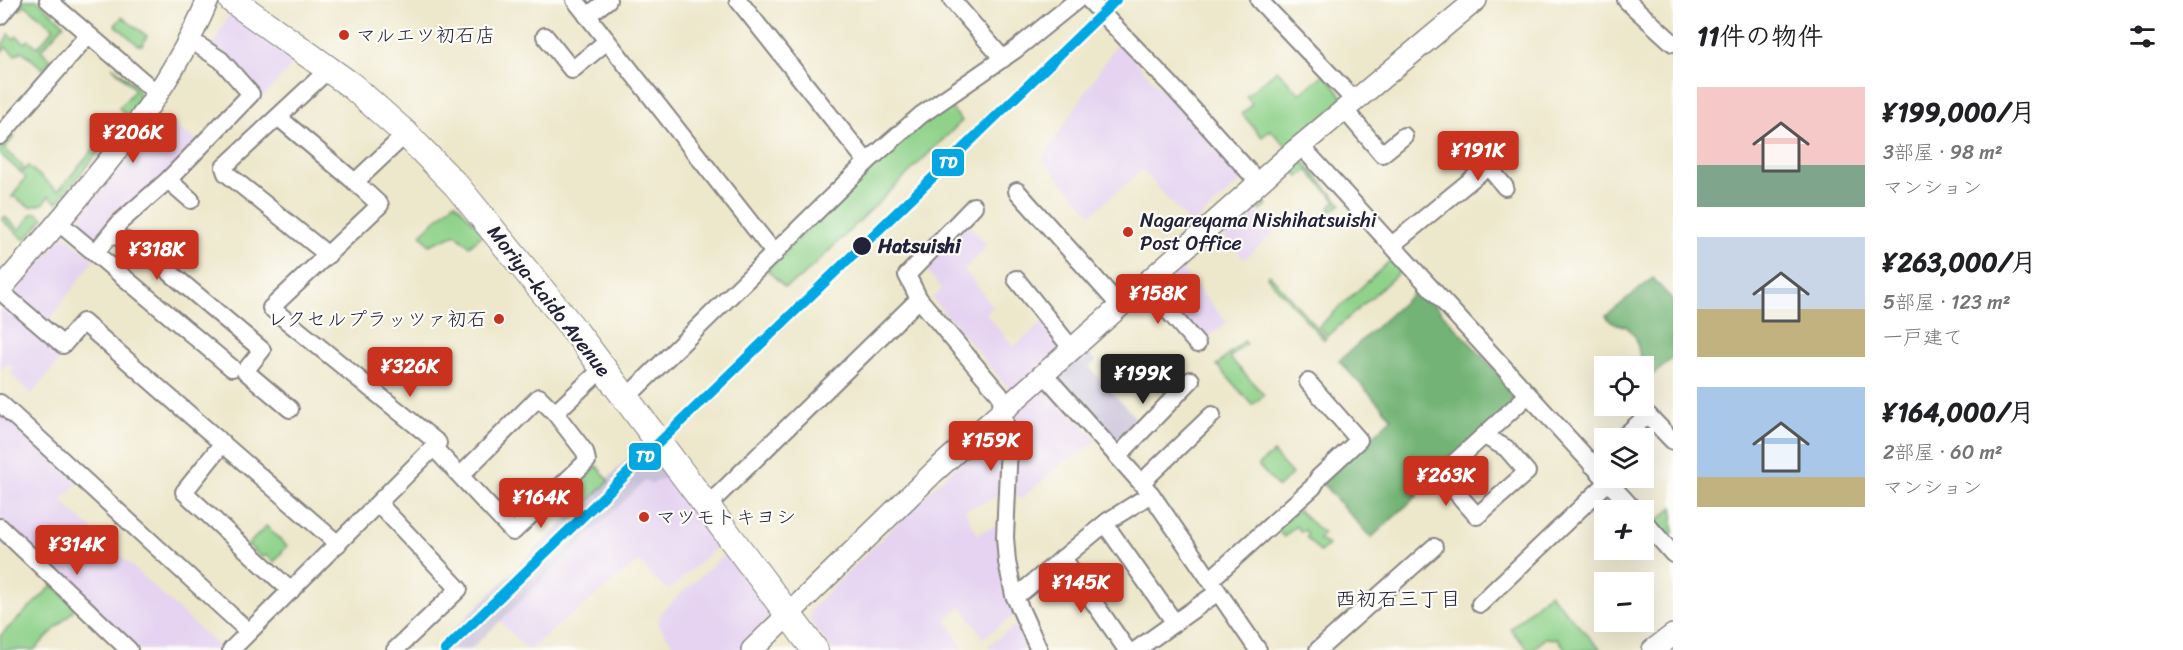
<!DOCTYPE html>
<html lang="ja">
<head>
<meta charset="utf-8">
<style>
	:root { --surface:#fff; --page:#f2f2f2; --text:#202124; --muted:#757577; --accent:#c8321e }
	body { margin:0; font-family:Sriracha,"Klee One",sans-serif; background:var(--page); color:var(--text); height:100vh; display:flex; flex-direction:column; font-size:22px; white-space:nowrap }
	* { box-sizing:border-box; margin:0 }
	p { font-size:20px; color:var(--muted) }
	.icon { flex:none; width:33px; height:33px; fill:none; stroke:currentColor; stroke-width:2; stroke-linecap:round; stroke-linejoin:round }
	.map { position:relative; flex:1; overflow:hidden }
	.side { display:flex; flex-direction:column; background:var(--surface); width:510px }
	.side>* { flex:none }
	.fabs { position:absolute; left:1594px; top:356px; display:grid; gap:12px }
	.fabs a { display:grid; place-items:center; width:60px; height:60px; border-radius:0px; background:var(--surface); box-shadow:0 6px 24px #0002; font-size:30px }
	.price { position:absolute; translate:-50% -51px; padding:0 14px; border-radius:6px; background:var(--accent); color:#fff; font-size:20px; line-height:39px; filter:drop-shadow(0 2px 3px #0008) }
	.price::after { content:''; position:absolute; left:50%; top:36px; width:18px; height:14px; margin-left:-9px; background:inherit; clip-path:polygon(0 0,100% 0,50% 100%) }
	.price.selected { background:#222; color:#fff }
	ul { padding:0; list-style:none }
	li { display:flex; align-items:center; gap:18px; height:150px; padding:0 24px }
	li span { display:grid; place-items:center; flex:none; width:168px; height:120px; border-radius:0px; color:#555 }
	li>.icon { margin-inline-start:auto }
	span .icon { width:72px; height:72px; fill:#fffc; stroke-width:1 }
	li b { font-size:26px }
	h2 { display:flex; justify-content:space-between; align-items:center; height:72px; padding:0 24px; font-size:26px }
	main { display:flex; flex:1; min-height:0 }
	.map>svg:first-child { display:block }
</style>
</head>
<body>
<main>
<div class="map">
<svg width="1673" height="650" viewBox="0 0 1673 650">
	<rect width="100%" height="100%" fill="#fdfcf7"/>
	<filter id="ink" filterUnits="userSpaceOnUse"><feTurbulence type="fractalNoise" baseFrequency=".0167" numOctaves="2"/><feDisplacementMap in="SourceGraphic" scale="12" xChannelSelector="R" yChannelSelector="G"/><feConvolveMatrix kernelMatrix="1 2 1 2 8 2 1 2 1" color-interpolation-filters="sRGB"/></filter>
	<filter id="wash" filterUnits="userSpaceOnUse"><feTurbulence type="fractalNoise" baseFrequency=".008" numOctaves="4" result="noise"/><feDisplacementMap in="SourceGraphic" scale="24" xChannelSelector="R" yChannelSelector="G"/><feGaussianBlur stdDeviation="1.35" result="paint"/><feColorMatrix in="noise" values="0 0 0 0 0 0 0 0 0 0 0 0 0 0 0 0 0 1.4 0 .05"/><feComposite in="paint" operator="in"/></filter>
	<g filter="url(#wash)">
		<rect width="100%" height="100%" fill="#ede7cb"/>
		<g fill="#e5d3f1">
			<polygon points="229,13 297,60 261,99 221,54 212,48"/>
			<polygon points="1118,42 1243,180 1191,225 1142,170 1091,214 1042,159"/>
			<polygon points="159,117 200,142 97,242 92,242 73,224 120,169"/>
			<polygon points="1248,203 1275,232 1244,259 1218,229"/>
			<polygon points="968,224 986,244 982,252 964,269 993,307 986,314 1014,347 1043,321 1061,342 1060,349 1012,392 932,298 942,289 924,267"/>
			<polygon points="66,236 94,259 48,322 14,294 62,237"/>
			<polygon points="1177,265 1227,322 1208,338 1198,337 1156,290 1156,283"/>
			<polygon points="6,303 65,354 32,394 10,373 14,368 8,363 0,371 0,310"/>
			<polygon points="1043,385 1097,440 1072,460 1069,458 1021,499 1015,495 1018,452 1014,411"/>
			<polygon points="0,409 79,482 61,501 220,648 218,650 139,650 0,520"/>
			<polygon points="988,434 1001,439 999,496 965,510 977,534 998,525 1014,615 983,638 962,606 946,619 964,650 832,650 809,620 811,609"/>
			<polygon points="670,476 721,543 669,590 657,582 639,561 528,650 500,621 647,479"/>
			<polygon points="730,555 769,608 769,617 738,650 678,650 658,624 661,612 723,556"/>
			<polygon points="1018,623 1030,650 991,650 988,646"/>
		</g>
		<g fill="#c7c0d9">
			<polygon points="1084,348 1096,361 1089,367 1142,425 1118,446 1054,376"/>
			<polygon points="645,442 670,476 651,484 646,480 470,650 433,650"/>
		</g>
		<g fill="#8fd28a" stroke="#587a62" stroke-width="1.5">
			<polygon points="21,0 37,0 64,24 41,50 51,60 43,69 22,51 15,55 6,47 3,51 0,49 9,34 14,39 17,36 25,43 28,40 38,47 54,28 25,5 20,10 16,6"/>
			<polygon points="122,17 147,36 142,45 138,45 115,25"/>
			<polygon points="112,66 138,87 139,99 127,116 57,203 49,196 43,204 30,207 13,196 11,198 26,177 0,154 0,147 10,134 14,137 4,149 22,165 23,171 28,166 58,191 124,113 119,108 135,90"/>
			<polygon points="1277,70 1300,94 1325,73 1344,99 1288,147 1270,130 1262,137 1242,114 1252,104 1246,96"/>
			<path d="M948,104L962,121L803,276L785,287L767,270C824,212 880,149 948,104Z"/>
			<polygon points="1295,162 1305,163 1341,204 1331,211 1329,208 1336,201 1307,170 1299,177 1292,169 1260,197 1267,206 1261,211 1258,208 1262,204 1255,197"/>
			<polygon points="455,202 484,234 469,246 456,234 429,245 421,234"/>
			<polygon points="37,213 44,218 25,240 2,220 5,217 20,230 31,214"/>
			<polygon points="1391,260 1402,270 1328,336 1319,326"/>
			<polygon points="1270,275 1326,338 1324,340 1267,277"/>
			<polygon points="1244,341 1246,343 1230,358 1264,395 1252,405 1217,365"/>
			<polygon points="1273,453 1292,474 1278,487 1258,465"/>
			<polygon points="597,466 609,481 570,519 556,504"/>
			<polygon points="1673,507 1673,533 1667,538 1654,524"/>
			<polygon points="1298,510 1323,533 1319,539 1328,545 1320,552 1306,537 1308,534 1305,530 1301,532 1296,526 1284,537 1275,528"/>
			<polygon points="266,526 287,546 274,562 266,555 262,558 248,545"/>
			<polygon points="53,585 74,606 73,611 34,650 0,650 0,636"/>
			<polygon points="1549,593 1601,650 1567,650 1557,639 1545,638 1533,650 1529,650 1510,629"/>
		</g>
		<g fill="#73b476" stroke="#4a6b58" stroke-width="1.5">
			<polygon points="1653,278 1673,301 1673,358 1653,375 1640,357 1636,338 1627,327 1611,322 1606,316"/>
			<polygon points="1419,288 1515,392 1511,405 1415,490 1418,495 1371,538 1322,483 1392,418 1339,361"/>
		</g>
	</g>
	<g filter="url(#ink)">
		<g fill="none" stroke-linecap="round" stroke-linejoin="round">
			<g stroke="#888483" stroke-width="20">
				<g id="minor">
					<polyline points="48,0 158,94"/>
					<polyline points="575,0 775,254"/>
					<polyline points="738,0 867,162"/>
					<polyline points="952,0 1003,59"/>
					<polyline points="1089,0 1170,84 1259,183"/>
					<polyline points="1259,0 1354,100"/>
					<polyline points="1626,0 1673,43"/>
					<polyline points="0,16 13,0"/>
					<polyline points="587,16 608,0"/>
					<polyline points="545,36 572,70 607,41"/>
					<polyline points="1344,109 1382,154 1404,136"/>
					<polyline points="278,117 355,182"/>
					<polyline points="0,136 88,35"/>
					<polyline points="1301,146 1634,510"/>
					<polyline points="1478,154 1505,187"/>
					<polyline points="168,180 191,200"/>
					<polyline points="1017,191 1120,306"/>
					<polyline points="974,206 907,275 919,299 1000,395 1009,445 1005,537 1007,562 1014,595 1039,650"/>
					<polyline points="58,222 232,368"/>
					<polyline points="112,234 142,249 262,350 245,371 290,409"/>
					<polyline points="1392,245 1488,166"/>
					<polyline points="96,252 120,222 168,180 251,94 221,60 189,39"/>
					<polyline points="328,255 226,173 224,167 329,69"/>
					<polyline points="1016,279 1072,349"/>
					<polyline points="1145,284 1197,344"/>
					<polyline points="0,291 63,345 83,322 338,544"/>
					<polyline points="1044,374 1151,494 1258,650"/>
					<polyline points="625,399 867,162 921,115 1015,50 1077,0"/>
					<polyline points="0,403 249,632"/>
					<polyline points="1484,436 1506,448 1527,472 1477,516 1441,475 1528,395"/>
					<polyline points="1622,438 1648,415 1673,441"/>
					<polyline points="223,443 184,492 291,591"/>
					<polyline points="434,448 513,532 587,461 585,452 555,413"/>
					<polyline points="1119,455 1191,380"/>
					<polyline points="1592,465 1605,453"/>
					<polyline points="461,475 539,397 555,413 602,369"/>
					<polyline points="1142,482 1212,415"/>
					<polyline points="378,503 459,589 395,650"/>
					<polyline points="706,507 919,299"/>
					<polyline points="1644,521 1673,554"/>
					<polyline points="1105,524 1175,623"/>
					<polyline points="0,527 129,650"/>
					<polyline points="1063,558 1127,650"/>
					<polyline points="1210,580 1313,487 1319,477 1359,440 1308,382"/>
					<polyline points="1014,595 1023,591 1108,521 1151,494"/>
					<polyline points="1480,604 1608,482"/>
					<polyline points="231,650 438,443 271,308 380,205 355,182 406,134"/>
					<polyline points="1136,650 1218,592"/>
					<polyline points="1318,650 1434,547"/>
				</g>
			</g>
			<g stroke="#888483" stroke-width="24">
				<g id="tertiary">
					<path d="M0,290C77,199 161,111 208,0"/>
					<polyline points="752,650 934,472 1292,153 1476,0"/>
					<polyline points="1653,650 1673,635"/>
				</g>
			</g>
			<g stroke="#888483" stroke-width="28">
				<polyline id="primary" points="232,0 352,86 406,134 456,185 576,332 815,650"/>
			</g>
			<use href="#minor" stroke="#fff" stroke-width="16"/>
			<use href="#tertiary" stroke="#fff" stroke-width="21"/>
			<use href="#primary" stroke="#fff" stroke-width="26"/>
			<g stroke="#fdfcf7" stroke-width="15">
				<polyline id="rail-1" points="445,650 1116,0"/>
			</g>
			<use href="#rail-1" stroke="#05a7e2" stroke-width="10"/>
		</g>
	</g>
	<g fill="#c8321e" stroke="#fdfcf7" stroke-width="2">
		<circle cx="344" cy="35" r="6"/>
		<circle cx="1128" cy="232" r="6"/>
		<circle cx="499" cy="319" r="6"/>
		<circle cx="644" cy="517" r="6"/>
	</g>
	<circle fill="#22223b" stroke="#fdfcf7" stroke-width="2" cx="862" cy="246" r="10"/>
	<g text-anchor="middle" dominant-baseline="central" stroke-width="4.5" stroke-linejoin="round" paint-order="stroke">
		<g font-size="20" fill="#22223b" stroke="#fdfcf7" text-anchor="start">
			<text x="356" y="35">マルエツ初石店</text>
			<text x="1140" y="220">Nagareyama Nishihatsuishi<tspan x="1140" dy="23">Post Office</tspan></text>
			<text x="487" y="319" text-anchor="end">レクセルプラッツァ初石</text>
			<text x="656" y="517">マツモトキヨシ</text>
		</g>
		<g font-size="20" font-weight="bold" fill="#22223b" stroke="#fdfcf7" text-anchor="start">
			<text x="878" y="246">Hatsuishi</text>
		</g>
		<g font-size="20" fill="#22223b" stroke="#fdfcf7">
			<text transform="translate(549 301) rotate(52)">Moriya-kaido Avenue</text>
		</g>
		<g font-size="21" fill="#22223b" stroke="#fdfcf7">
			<text x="1398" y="599">西初石三丁目</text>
		</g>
	</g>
	<g stroke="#fdfcf7" stroke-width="2">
		<rect x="931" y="148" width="34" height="29" rx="6" fill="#05a7e2"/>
		<rect x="628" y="442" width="34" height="29" rx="6" fill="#05a7e2"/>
	</g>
	<g font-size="16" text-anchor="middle" font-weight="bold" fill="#fff">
		<text x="948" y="168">TD</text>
		<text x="645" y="462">TD</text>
	</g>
</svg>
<div class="fabs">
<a><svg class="icon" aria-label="locate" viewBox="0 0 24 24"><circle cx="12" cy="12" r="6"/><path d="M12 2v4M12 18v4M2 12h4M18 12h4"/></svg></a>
<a><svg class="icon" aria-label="layers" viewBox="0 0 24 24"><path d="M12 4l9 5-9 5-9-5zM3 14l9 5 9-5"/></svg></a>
<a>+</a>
<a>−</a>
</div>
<b class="price" style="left:133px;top:164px">¥206K</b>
<b class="price" style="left:1478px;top:182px">¥191K</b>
<b class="price" style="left:157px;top:281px">¥318K</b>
<b class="price" style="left:1158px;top:325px">¥158K</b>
<b class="price" style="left:410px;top:398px">¥326K</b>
<b class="price selected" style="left:1143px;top:405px">¥199K</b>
<b class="price" style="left:991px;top:472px">¥159K</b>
<b class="price" style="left:1446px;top:507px">¥263K</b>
<b class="price" style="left:541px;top:529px">¥164K</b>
<b class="price" style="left:77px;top:576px">¥314K</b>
<b class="price" style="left:1081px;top:614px">¥145K</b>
</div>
<section class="side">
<h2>11件の物件<svg class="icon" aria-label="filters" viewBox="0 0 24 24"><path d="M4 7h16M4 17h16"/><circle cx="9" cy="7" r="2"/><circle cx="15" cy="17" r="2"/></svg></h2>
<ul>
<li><span style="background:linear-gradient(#f6c9c9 65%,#7fa58c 0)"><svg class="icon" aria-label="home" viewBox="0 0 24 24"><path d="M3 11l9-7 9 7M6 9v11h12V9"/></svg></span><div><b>¥199,000/月</b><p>3部屋 · 98 m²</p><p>マンション</p></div></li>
<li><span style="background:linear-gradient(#c9d6e8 60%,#c2b280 0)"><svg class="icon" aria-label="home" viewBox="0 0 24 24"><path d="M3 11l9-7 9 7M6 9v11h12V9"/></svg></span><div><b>¥263,000/月</b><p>5部屋 · 123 m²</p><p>一戸建て</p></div></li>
<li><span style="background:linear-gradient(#a9c7e8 75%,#c2b280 0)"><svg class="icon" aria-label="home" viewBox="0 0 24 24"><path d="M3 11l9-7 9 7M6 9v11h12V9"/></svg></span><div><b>¥164,000/月</b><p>2部屋 · 60 m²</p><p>マンション</p></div></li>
</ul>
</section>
</main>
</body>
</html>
